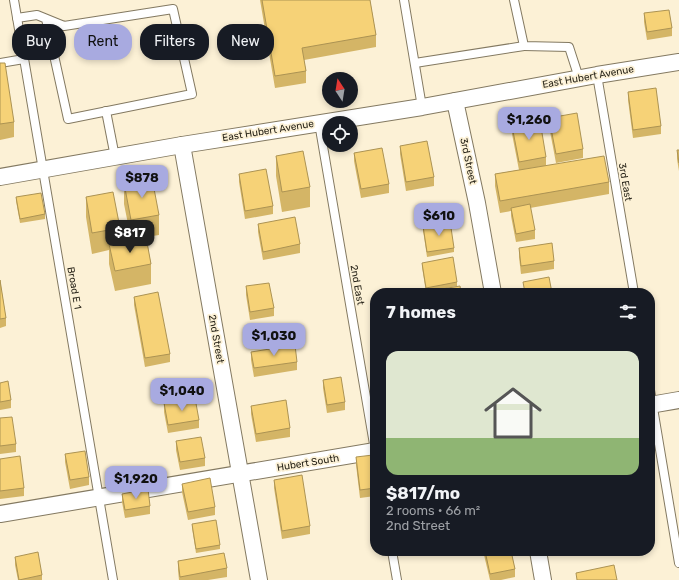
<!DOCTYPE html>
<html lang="en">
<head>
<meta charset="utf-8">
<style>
	:root { --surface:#171b24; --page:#242831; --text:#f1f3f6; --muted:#9ea1a6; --line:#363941; --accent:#a8aae0 }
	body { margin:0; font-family:Rubik,sans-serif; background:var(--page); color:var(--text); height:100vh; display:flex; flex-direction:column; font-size:15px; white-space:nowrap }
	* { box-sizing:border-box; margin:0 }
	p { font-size:13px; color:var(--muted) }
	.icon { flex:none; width:22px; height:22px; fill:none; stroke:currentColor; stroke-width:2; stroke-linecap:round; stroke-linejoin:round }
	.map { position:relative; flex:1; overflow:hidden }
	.sheet { position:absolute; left:370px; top:288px; width:285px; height:268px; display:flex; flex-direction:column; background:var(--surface); border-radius:16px; box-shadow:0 2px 6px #0003 }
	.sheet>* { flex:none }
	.top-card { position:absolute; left:12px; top:24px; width:298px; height:36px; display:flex; gap:8px }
	.needle { width:26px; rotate:348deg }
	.controls { position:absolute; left:322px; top:72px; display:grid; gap:8px }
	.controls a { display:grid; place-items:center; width:36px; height:36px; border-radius:50%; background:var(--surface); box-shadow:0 2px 6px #0003; font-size:20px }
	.price { position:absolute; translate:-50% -34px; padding:0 9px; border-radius:8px; background:var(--accent); color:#111; font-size:13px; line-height:26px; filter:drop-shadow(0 1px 2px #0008) }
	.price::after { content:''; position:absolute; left:50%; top:24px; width:12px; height:9px; margin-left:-6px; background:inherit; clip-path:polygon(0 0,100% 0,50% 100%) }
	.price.on { background:#222; color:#fff }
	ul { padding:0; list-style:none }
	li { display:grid; align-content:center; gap:8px; height:212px; padding:0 16px }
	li+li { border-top:1px solid var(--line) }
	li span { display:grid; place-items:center; height:124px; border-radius:12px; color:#555 }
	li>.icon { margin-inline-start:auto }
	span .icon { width:72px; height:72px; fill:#fffc; stroke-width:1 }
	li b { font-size:17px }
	h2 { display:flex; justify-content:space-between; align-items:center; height:48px; padding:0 16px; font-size:17px }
	.pill { padding:0 14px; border-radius:16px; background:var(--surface); box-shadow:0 2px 6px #0003; font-size:14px; line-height:36px }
	.pill.on { background:var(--accent); color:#111 }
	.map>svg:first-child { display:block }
</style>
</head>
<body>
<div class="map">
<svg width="679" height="580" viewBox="0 0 679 580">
	<rect width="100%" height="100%" fill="#fcf1d6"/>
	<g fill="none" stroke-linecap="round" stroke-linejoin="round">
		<g stroke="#837961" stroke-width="10">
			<g id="service">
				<polyline points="14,0 113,580"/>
				<polyline points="404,0 422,107"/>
				<polyline points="514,0 524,46 569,47 579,78"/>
				<polyline points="17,18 37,15 64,26 173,9 192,94 68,119 46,19"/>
				<polyline points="0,63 24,59"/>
				<polyline points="415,63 524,46"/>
				<polyline points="597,75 634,293"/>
				<polyline points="106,111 115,157"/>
				<polyline points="319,123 375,450"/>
				<polyline points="650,390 679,563"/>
				<polyline points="392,551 397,580"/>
			</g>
		</g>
		<g stroke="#837961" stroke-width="18">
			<g id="minor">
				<polyline points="455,101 477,203 493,293"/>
				<polyline points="182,145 259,580"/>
				<polyline points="0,177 182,145 422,107 597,75 679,62"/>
				<polyline points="650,405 679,400"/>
				<polyline points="0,514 375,451"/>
				<polyline points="538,551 543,580"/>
			</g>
		</g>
		<use href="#service" stroke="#fff" stroke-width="8"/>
		<use href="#minor" stroke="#fff" stroke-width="16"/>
	</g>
	<g fill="#d4b566">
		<polygon points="260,0 370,0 376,35 376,47 304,60 306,71 306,83 275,88"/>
		<polygon points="644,13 672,28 672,36 647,40 644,22"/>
		<polygon points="0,63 14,122 14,137 0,140"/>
		<polygon points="628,92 661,126 661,134 633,138 628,100"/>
		<polygon points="549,118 583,149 583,158 556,163 549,126"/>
		<polygon points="512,126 546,157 546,166 609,182 609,194 530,208 535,230 535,239 516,242 511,216 511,211 500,213 495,186 495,174 519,170 512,134"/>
		<polygon points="400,146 434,177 434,186 406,191 400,154"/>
		<polygon points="677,150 679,150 679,171 677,159"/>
		<polygon points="354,153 389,184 389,193 361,198 354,161"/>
		<polygon points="276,156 310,187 310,207 282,212 276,176"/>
		<polygon points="239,174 273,206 273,214 245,219 239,182"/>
		<polygon points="124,183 159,215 159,235 146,237 151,264 151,284 115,291 109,264 109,250 92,254 86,217 86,197 120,228 120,242 131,239 124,204"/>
		<polygon points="16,197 45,214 45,219 20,223 16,201"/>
		<polygon points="258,224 300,244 300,253 263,260 258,232"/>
		<polygon points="423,226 454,248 454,252 427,257 423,230"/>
		<polygon points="519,248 554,261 554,269 521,274 519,257"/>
		<polygon points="422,263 457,282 457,286 426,292 422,267"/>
		<polygon points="0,280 6,318 6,326 0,328"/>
		<polygon points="246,286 274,308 274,316 250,320 246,295"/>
		<polygon points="134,297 170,354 170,362 145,367 134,305"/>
		<polygon points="251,352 297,362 297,370 254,377 251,360"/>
		<polygon points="323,380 345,402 345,410 327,413 323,388"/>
		<polygon points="0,383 11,400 11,408 0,410"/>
		<polygon points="164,403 199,420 199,428 168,433 164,412"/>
		<polygon points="251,406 290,428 290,437 256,442 251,414"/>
		<polygon points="0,418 16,444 16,452 0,454"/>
		<polygon points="176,441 205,458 205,466 180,470 176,450"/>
		<polygon points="65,454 89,477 89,485 70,489 65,462"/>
		<polygon points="356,457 375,474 375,496 360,498 356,465"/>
		<polygon points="0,459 24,488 24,496 0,499"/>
		<polygon points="274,480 310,526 310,534 282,539 274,488"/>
		<polygon points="182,484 215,507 215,515 188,520 182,492"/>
		<polygon points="122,494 150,506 150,514 125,518 122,502"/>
		<polygon points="192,524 220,545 220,549 196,553 192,528"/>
		<polygon points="484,551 511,551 515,569 515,577 501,580 490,580 484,555"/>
		<polygon points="15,557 42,575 42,580 18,580 15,565"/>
		<polygon points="178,561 227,568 227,577 208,580 179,580 178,570"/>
	</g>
	<g fill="#f6d277" stroke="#ac9353">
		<polygon points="262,0 370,0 376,35 302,48 306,71 275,76"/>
		<polygon points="669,10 672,28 647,32 644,13"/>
		<polygon points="0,63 5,63 14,122 0,124"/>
		<polygon points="656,88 661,126 633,130 628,92"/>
		<polygon points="577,113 583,149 556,154 549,118"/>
		<polygon points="540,121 546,157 519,162 512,126"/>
		<polygon points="427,141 434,177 406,182 400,146"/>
		<polygon points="382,148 389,184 361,189 354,153"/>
		<polygon points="677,150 679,150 679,163"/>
		<polygon points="303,151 310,187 282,192 276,156"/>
		<polygon points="604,156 609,182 500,201 495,174"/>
		<polygon points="266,169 273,206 245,211 239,174"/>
		<polygon points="152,178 159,215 131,220 124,183"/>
		<polygon points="113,192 120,228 92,233 86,197"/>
		<polygon points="41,193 45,214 20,219 16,197"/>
		<polygon points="530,204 535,230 516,234 511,208"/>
		<polygon points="295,217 300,244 263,252 258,224"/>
		<polygon points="450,221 454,248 427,252 423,226"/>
		<polygon points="146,237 151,264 115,271 109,244"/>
		<polygon points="552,243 554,261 521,266 519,248"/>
		<polygon points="453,257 457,282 426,288 422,263"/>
		<polygon points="549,277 552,293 525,293 523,282"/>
		<polygon points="0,280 6,318 0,319"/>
		<polygon points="269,283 274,308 250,312 246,286"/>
		<polygon points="460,286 461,293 430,293 430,291"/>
		<polygon points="158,292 170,354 145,358 134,297"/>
		<polygon points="295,345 297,362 254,368 251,352"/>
		<polygon points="341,377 345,402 327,405 323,380"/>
		<polygon points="8,381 11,400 0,402 0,383"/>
		<polygon points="195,398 199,420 168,425 164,403"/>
		<polygon points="286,400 290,428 256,434 251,406"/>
		<polygon points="12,417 16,444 0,446 0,418"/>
		<polygon points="201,437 205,458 180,462 176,441"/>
		<polygon points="85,451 89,477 70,480 65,454"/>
		<polygon points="373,455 375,474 375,488 360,490 356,457"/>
		<polygon points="20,456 24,488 0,491 0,459"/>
		<polygon points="302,475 310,526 282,531 274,480"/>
		<polygon points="210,478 215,507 188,512 182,484"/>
		<polygon points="148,489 150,506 125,510 122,494"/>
		<polygon points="216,520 220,545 196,549 192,524"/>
		<polygon points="485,551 511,551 515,569 490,574"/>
		<polygon points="38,552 42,575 19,580 15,557"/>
		<polygon points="224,553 227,568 180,577 178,561"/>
		<polygon points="614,565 617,580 577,580 576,573"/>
	</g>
	<g text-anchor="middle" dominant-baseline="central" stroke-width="3.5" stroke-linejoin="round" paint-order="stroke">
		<g font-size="10" fill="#29251a" stroke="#fcf1d6">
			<text transform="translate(588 77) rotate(-10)">East Hubert Avenue</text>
			<text transform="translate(268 131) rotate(-9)">East Hubert Avenue</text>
			<text transform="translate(468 161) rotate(78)">3rd Street</text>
			<text transform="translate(625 182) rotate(80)">3rd East</text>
			<text transform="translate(357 285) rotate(80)">2nd East</text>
			<text transform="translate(74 288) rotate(80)">Broad E 1</text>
			<text transform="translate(216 339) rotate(80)">2nd Street</text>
			<text transform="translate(308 463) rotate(-9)">Hubert South</text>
		</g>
	</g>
</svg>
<div class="controls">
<a><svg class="needle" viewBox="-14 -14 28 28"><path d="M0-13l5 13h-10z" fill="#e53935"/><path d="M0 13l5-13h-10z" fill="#9ea1a6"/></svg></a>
<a><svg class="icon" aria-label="locate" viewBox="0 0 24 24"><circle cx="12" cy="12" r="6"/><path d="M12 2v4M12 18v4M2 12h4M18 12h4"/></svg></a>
</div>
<b class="price" style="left:529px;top:141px">$1,260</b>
<b class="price" style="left:142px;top:199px">$878</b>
<b class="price" style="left:439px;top:237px">$610</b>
<b class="price on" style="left:130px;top:254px">$817</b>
<b class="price" style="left:274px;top:357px">$1,030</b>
<b class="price" style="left:182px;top:412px">$1,040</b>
<b class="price" style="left:136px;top:500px">$1,920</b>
<div class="top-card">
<a class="pill">Buy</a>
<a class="pill on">Rent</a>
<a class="pill">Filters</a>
<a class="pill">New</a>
</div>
<section class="sheet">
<h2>7 homes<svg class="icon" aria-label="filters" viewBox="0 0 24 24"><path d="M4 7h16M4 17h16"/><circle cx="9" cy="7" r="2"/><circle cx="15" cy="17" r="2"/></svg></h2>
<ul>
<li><span style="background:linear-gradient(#dfe7d0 70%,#8fb573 0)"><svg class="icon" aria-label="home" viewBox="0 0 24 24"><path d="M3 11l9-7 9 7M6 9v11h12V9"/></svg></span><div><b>$817/mo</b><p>2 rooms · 66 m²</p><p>2nd Street</p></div></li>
</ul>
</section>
</div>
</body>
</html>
